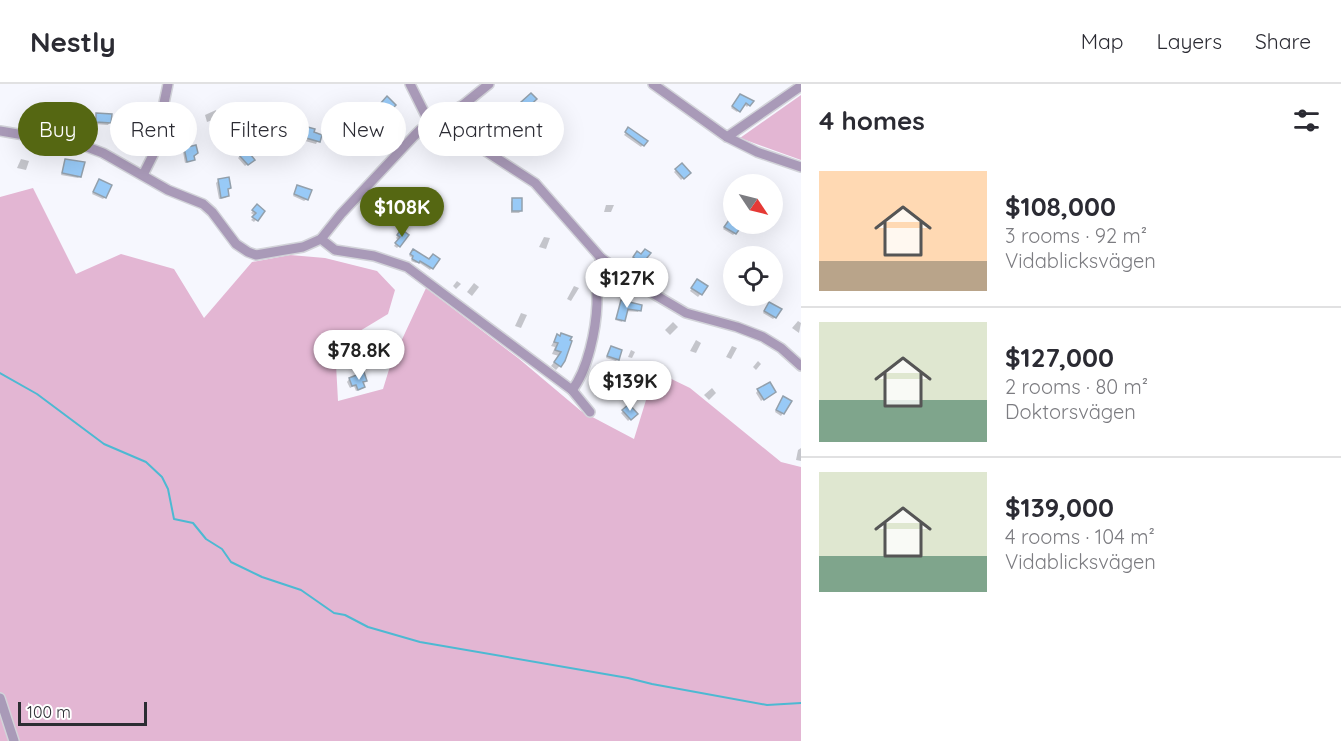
<!DOCTYPE html>
<html lang="en">
<head>
<meta charset="utf-8">
<style>
	:root { --surface:#fff; --page:#f7f7f7; --text:#2b2b33; --muted:#7c7c81; --line:#e1e1e2; --accent:#556712 }
	body { margin:0; font-family:Quicksand,sans-serif; background:var(--page); color:var(--text); height:100vh; display:flex; flex-direction:column; font-size:22px; white-space:nowrap }
	* { box-sizing:border-box; margin:0 }
	p { font-size:20px; color:var(--muted) }
	.icon { flex:none; width:33px; height:33px; fill:none; stroke:currentColor; stroke-width:2; stroke-linecap:round; stroke-linejoin:round }
	.map { position:relative; flex:1; overflow:hidden }
	.drawer { display:flex; flex-direction:column; background:var(--surface); width:540px }
	.drawer>* { flex:none }
	.hud { position:absolute; left:18px; top:18px; width:570px; height:54px; display:flex; gap:12px }
	.needle { width:39px; rotate:125deg }
	.buttons { position:absolute; left:723px; top:90px; display:grid; gap:12px }
	.buttons a { display:grid; place-items:center; width:60px; height:60px; border-radius:50%; background:var(--surface); box-shadow:0 6px 24px #0002; font-size:30px }
	.scale { position:absolute; left:18px; bottom:15px; width:129px; box-sizing:border-box; padding-left:6px; border:3px solid #2c2d33; border-top:0; font-size:16px; line-height:21px; white-space:nowrap; color:#2c2d33; -webkit-text-stroke:4px #fff; paint-order:stroke }
	.price { position:absolute; translate:-50% -51px; padding:0 14px; border-radius:21px; background:#fff; color:#222; font-size:20px; line-height:39px; filter:drop-shadow(0 2px 3px #0008) }
	.price::after { content:''; position:absolute; left:50%; top:36px; width:18px; height:14px; margin-left:-9px; background:inherit; clip-path:polygon(0 0,100% 0,50% 100%) }
	.price.on { background:var(--accent); color:#fff }
	ul { padding:0; list-style:none }
	li { display:flex; align-items:center; gap:18px; height:150px; padding:0 18px }
	li+li { border-top:2px solid var(--line) }
	li span { display:grid; place-items:center; flex:none; width:168px; height:120px; border-radius:0px; color:#555 }
	li>.icon { margin-inline-start:auto }
	span .icon { width:72px; height:72px; fill:#fffc; stroke-width:1 }
	li b { font-size:26px }
	h2 { display:flex; justify-content:space-between; align-items:center; height:72px; padding:0 18px; font-size:26px }
	.tag { padding:0 21px; border-radius:27px; background:var(--surface); box-shadow:0 6px 24px #0002; font-size:21px; line-height:54px }
	.tag.on { background:var(--accent); color:#fff }
	header { display:flex; align-items:center; gap:36px; box-sizing:border-box; height:84px; padding:0 30px; background:var(--surface); border-bottom:2px solid var(--line) }
	header strong { font-size:28px }
	nav { display:flex; gap:33px; margin-inline-start:auto; font-size:21px }
	main { display:flex; flex:1; min-height:0 }
	.map>svg:first-child { display:block }
</style>
</head>
<body>
<header>
<strong>Nestly</strong>
<nav><a>Map</a><a>Layers</a><a>Share</a></nav>
</header>
<main>
<div class="map">
<svg width="801" height="657" viewBox="0 0 801 657">
	<rect width="100%" height="100%" fill="#f6f7fe"/>
	<g fill="#e3b6d3">
		<polygon points="801,11 801,76 740,54"/>
		<polygon points="33,104 76,190 121,170 174,185 204,234 252,178 290,171 325,174 377,187 395,206 388,230 335,262 338,317 383,305 391,279 426,204 518,274 581,327 634,355 655,287 690,304 781,378 801,383 801,657 0,657 0,113"/>
	</g>
	<g fill="#0003">
		<polygon points="741,12 752,17 747,23 744,20 737,28 731,24"/>
		<polygon points="387,15 394,21 386,29 379,23"/>
		<polygon points="216,26 218,34 207,38 205,31"/>
		<polygon points="51,28 60,29 57,38 48,37"/>
		<polygon points="97,31 110,38 108,41 94,40"/>
		<polygon points="131,35 144,39 142,44 129,41"/>
		<polygon points="304,43 320,52 316,60 305,57 306,54 300,52"/>
		<polygon points="629,45 646,57 641,63 624,51"/>
		<polygon points="185,65 193,72 193,75 191,77 185,79 183,68"/>
		<polygon points="245,67 253,76 245,82 238,74"/>
		<polygon points="21,75 29,77 26,86 17,84"/>
		<polygon points="66,77 80,92 78,94 61,91"/>
		<polygon points="682,81 689,89 681,96 674,88"/>
		<polygon points="218,97 228,112 225,114 219,115 216,99"/>
		<polygon points="98,99 105,113 103,115 92,110"/>
		<polygon points="298,102 307,115 304,117 293,112"/>
		<polygon points="513,115 521,127 519,129 511,129 511,118"/>
		<polygon points="606,121 614,121 611,128 604,128"/>
		<polygon points="257,122 263,128 254,138 251,136 255,132 251,129"/>
		<polygon points="727,140 735,149 733,151 723,145"/>
		<polygon points="401,147 399,162 397,164 394,162 398,156 396,154"/>
		<polygon points="544,153 550,154 546,165 539,163"/>
		<polygon points="413,167 429,177 438,175 430,186 418,178 416,179 411,177 413,174 409,172"/>
		<polygon points="637,169 641,172 649,169 639,181 632,176"/>
		<polygon points="457,197 461,200 456,205 453,202"/>
		<polygon points="474,199 479,203 472,212 467,208"/>
		<polygon points="695,199 706,203 698,213 690,207"/>
		<polygon points="574,202 579,204 571,217 567,215"/>
		<polygon points="621,218 639,226 638,228 626,227 622,238 615,236"/>
		<polygon points="767,222 775,233 773,235 763,229"/>
		<polygon points="521,229 527,231 521,244 515,242"/>
		<polygon points="798,237 801,239 799,249 792,244"/>
		<polygon points="673,238 678,243 670,251 665,246"/>
		<polygon points="557,252 564,277 556,286 551,282 559,272 552,270 555,263 551,262"/>
		<polygon points="696,256 701,259 696,269 690,267"/>
		<polygon points="732,262 737,264 731,275 726,273"/>
		<polygon points="611,264 618,275 616,277 606,274"/>
		<polygon points="631,266 635,268 632,274 628,273"/>
		<polygon points="758,277 761,280 756,286 753,283"/>
		<polygon points="363,290 366,296 362,299 363,303 361,305 356,307 354,302 350,304 347,298 349,295"/>
		<polygon points="626,302 631,307 623,316 618,312"/>
		<polygon points="712,304 716,309 709,316 704,311"/>
		<polygon points="758,306 772,310 761,317 756,309"/>
		<polygon points="781,316 783,329 781,332 775,328"/>
		<polygon points="629,322 636,330 628,337 621,329"/>
		<polygon points="801,364 801,377 796,376 798,366"/>
	</g>
	<g fill="none" stroke-linecap="round" stroke-linejoin="round">
		<polyline stroke="#4db9d2" stroke-width="2" points="0,289 37,310 104,360 146,378 162,393 168,405 174,435 193,439 206,455 222,465 231,478 262,493 301,506 334,529 345,531 368,543 420,558 628,594 652,600 767,621 801,619"/>
	</g>
	<g fill="#98caf7" stroke="#93a0ac" stroke-width="1.5">
		<polygon points="531,9 537,15 527,24 521,18"/>
		<polygon points="740,10 754,17 750,22 746,19 740,28 732,22"/>
		<polygon points="387,12 396,21 389,28 380,20"/>
		<polygon points="347,23 352,27 348,33 350,34 343,40 337,37"/>
		<polygon points="96,29 112,30 111,39 96,38"/>
		<polygon points="304,42 315,45 314,48 322,51 320,58 306,54 307,52 301,50"/>
		<polygon points="628,43 648,57 644,62 625,48"/>
		<polygon points="196,61 198,69 194,72 195,76 187,78 184,64"/>
		<polygon points="246,65 255,76 248,81 239,71"/>
		<polygon points="65,75 85,78 81,93 62,89"/>
		<polygon points="682,79 691,89 684,95 675,85"/>
		<polygon points="229,93 231,104 228,105 229,112 221,114 218,95"/>
		<polygon points="99,95 112,101 106,114 93,108"/>
		<polygon points="297,101 312,106 308,116 294,110"/>
		<rect x="512" y="114" width="10" height="13"/>
		<polygon points="257,120 265,127 258,137 252,133 256,129 252,126"/>
		<polygon points="729,136 741,143 736,150 724,143"/>
		<polygon points="401,145 409,151 400,163 395,159 400,153 397,151"/>
		<polygon points="413,165 429,175 433,170 440,175 433,185 420,177 419,179 412,175 413,172 410,170"/>
		<polygon points="645,165 651,169 642,180 633,173 637,167 641,170"/>
		<polygon points="697,195 708,202 702,211 691,204"/>
		<polygon points="621,216 642,221 641,227 628,225 625,237 616,235"/>
		<polygon points="769,218 782,225 776,234 764,227"/>
		<polygon points="561,249 572,253 570,256 572,257 565,277 561,283 554,278 561,268 555,266 558,259 554,258 557,250 560,252"/>
		<polygon points="611,262 622,266 619,276 607,272"/>
		<polygon points="364,288 367,297 363,298 365,303 358,306 356,301 352,302 349,294"/>
		<polygon points="770,298 776,308 764,316 757,305"/>
		<polygon points="783,312 792,317 784,330 776,326"/>
		<polygon points="629,320 638,330 631,336 622,326"/>
	</g>
	<g fill="none" stroke-linecap="round" stroke-linejoin="round">
		<g stroke="#d2d3d9" stroke-width="12">
			<g id="street">
				<polyline points="410,0 426,32 453,46 535,99 601,174 642,203 686,229 737,243 763,253 781,264 801,282"/>
				<polyline points="653,0 727,53 757,68 801,83"/>
				<polyline points="0,47 82,61 103,69 168,106 203,120 212,128 236,160 248,168 256,171 303,163 321,155 341,130 414,52 420,46 463,21 489,0"/>
				<polyline points="727,53 801,2"/>
				<polyline points="143,91 153,71 168,0"/>
				<polyline points="321,155 335,166 374,172 407,183 572,306 590,328"/>
				<path d="M572,306C588,286 596,245 597,220C597,204 595,189 601,174"/>
				<polyline points="0,614 14,657"/>
			</g>
		</g>
		<use href="#street" stroke="#a99ab8" stroke-width="9"/>
	</g>
</svg>
<div class="buttons">
<a><svg class="needle" viewBox="-14 -14 28 28"><path d="M0-13l5 13h-10z" fill="#e53935"/><path d="M0 13l5-13h-10z" fill="#7c7c81"/></svg></a>
<a><svg class="icon" aria-label="locate" viewBox="0 0 24 24"><circle cx="12" cy="12" r="6"/><path d="M12 2v4M12 18v4M2 12h4M18 12h4"/></svg></a>
</div>
<div class="scale">100 m</div>
<b class="price on" style="left:402px;top:154px">$108K</b>
<b class="price" style="left:627px;top:225px">$127K</b>
<b class="price" style="left:359px;top:297px">$78.8K</b>
<b class="price" style="left:630px;top:328px">$139K</b>
<div class="hud">
<a class="tag on">Buy</a>
<a class="tag">Rent</a>
<a class="tag">Filters</a>
<a class="tag">New</a>
<a class="tag">Apartment</a>
</div>
</div>
<section class="drawer">
<h2>4 homes<svg class="icon" aria-label="filters" viewBox="0 0 24 24"><path d="M4 7h16M4 17h16"/><circle cx="9" cy="7" r="2"/><circle cx="15" cy="17" r="2"/></svg></h2>
<ul>
<li><span style="background:linear-gradient(#ffd9b3 75%,#b9a48a 0)"><svg class="icon" aria-label="home" viewBox="0 0 24 24"><path d="M3 11l9-7 9 7M6 9v11h12V9"/></svg></span><div><b>$108,000</b><p>3 rooms · 92 m²</p><p>Vidablicksvägen</p></div></li>
<li><span style="background:linear-gradient(#dfe7d0 65%,#7fa58c 0)"><svg class="icon" aria-label="home" viewBox="0 0 24 24"><path d="M3 11l9-7 9 7M6 9v11h12V9"/></svg></span><div><b>$127,000</b><p>2 rooms · 80 m²</p><p>Doktorsvägen</p></div></li>
<li><span style="background:linear-gradient(#dfe7d0 70%,#7fa58c 0)"><svg class="icon" aria-label="home" viewBox="0 0 24 24"><path d="M3 11l9-7 9 7M6 9v11h12V9"/></svg></span><div><b>$139,000</b><p>4 rooms · 104 m²</p><p>Vidablicksvägen</p></div></li>
</ul>
</section>
</main>
</body>
</html>
